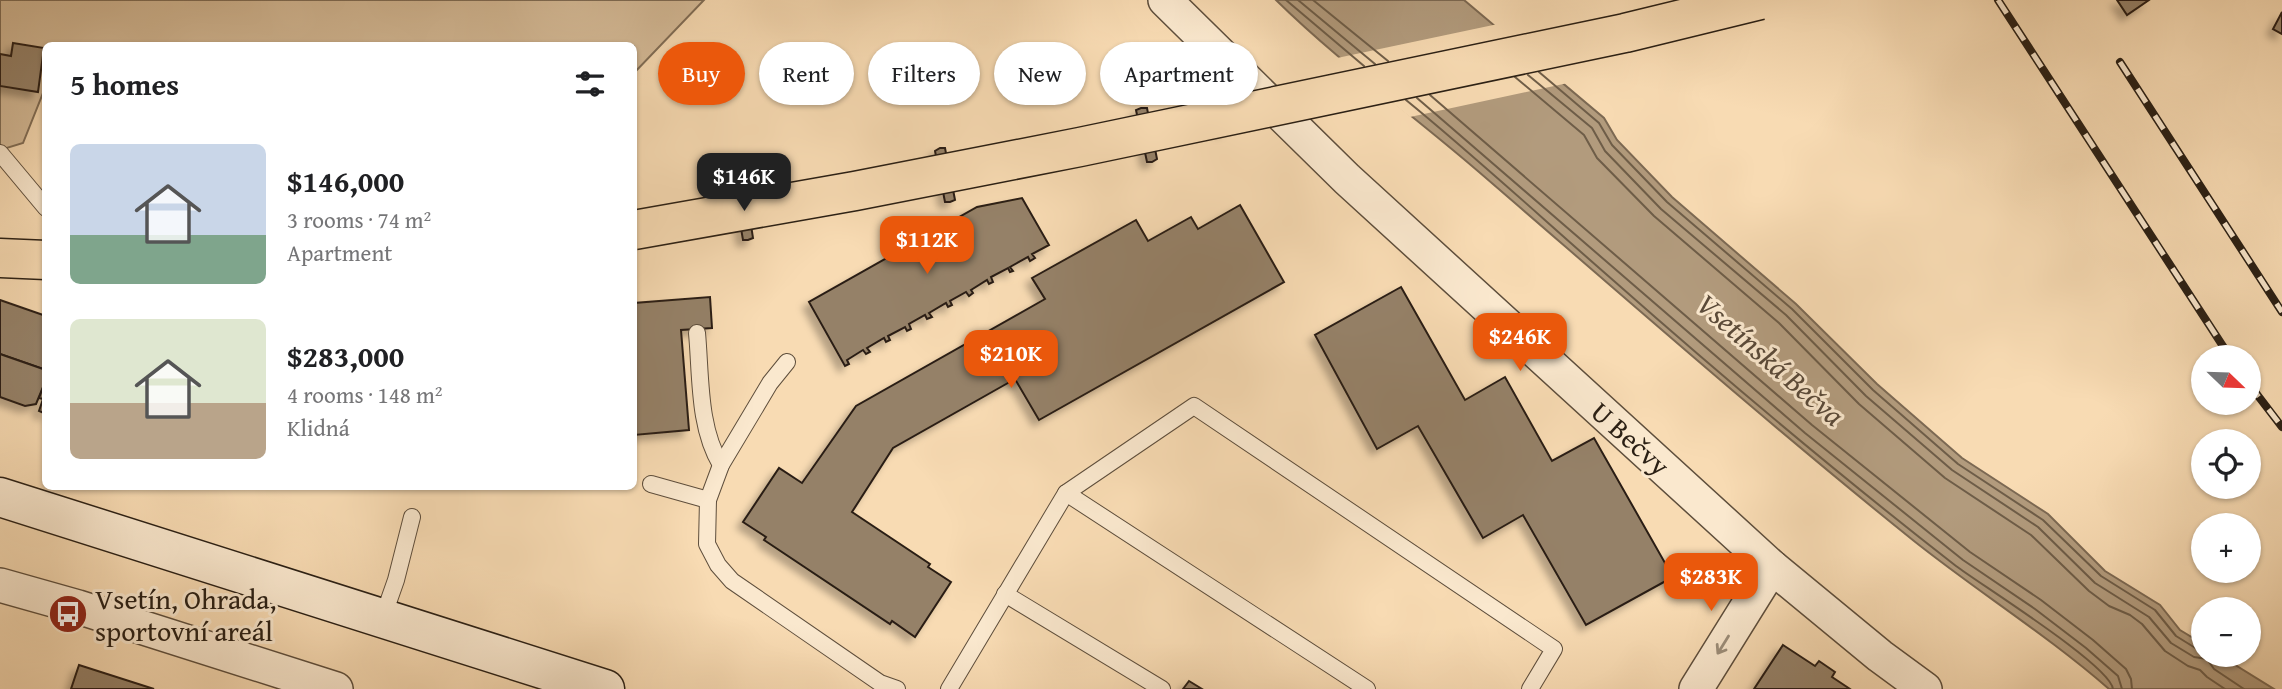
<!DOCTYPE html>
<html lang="en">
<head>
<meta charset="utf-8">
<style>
	:root { --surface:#fff; --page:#f2f2f2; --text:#202124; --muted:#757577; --accent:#ea580c }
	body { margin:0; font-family:"Gentium Book Plus",serif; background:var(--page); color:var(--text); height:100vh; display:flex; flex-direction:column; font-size:26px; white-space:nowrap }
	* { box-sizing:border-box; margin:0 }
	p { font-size:23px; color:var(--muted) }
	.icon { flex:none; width:38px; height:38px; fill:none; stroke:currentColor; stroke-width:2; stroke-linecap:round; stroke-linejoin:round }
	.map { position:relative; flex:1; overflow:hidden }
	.drawer { position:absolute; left:42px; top:42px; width:595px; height:448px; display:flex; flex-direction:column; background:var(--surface); border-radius:10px; box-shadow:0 2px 5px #0004 }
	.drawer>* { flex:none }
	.hud { position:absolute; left:658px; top:42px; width:665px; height:63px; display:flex; gap:14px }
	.needle { width:46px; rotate:113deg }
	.buttons { position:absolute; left:2191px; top:345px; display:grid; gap:14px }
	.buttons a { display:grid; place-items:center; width:70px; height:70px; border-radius:50%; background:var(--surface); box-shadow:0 2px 5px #0004; font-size:35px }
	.price { position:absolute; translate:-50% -60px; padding:0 16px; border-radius:14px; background:var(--accent); color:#fff; font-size:23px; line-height:46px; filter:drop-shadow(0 2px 4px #0008) }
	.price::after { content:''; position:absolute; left:50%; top:42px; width:21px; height:16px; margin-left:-10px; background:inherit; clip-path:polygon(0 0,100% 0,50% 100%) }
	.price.selected { background:#222; color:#fff }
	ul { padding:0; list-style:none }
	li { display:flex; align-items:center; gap:21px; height:175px; padding:0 28px }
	li span { display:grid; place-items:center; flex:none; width:196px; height:140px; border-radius:10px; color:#555 }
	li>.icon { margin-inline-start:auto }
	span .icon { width:84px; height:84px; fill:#fffc; stroke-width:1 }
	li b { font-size:30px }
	h2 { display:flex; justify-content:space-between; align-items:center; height:84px; padding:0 28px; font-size:30px }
	.tag { padding:0 24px; border-radius:32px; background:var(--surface); box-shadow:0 2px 5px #0004; font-size:24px; line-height:63px }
	.tag.selected { background:var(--accent); color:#fff }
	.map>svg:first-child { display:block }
</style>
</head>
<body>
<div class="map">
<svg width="2282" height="689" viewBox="0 0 2282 689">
	<defs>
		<filter id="shadow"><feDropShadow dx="-6" dy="6" stdDeviation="3.5" flood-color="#0004"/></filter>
	</defs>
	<rect width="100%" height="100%" fill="#f8dbb3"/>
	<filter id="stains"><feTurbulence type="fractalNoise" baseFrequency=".00286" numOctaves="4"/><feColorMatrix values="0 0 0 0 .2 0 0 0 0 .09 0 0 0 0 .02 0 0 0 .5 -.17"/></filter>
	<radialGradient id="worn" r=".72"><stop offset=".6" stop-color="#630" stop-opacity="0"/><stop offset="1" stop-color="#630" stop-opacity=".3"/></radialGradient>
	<polygon fill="#d5bb98" stroke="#806d56" stroke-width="2" points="0,0 704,0 634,73 634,46 46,46 45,88 23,143 0,150"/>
	<path fill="#b29b7d" stroke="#7c6953" stroke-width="2" d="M1276,0H1464L1604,118L1617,140L1672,197L1796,304L1877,384L1962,458L2048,514L2105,571L2160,605L2180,630L2203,644V654L2219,655L2274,689H2109C2047,635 1978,592 1914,541C1766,422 1623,296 1479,172C1412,114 1339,62 1276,0Z"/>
	<polygon fill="#f8dbb3" points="1498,24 1568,83 1410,117 1337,58"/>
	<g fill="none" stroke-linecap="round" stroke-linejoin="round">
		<g stroke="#6e5d48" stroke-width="2">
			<polyline points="1286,0 1364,66"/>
			<polyline points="1298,0 1375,64"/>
			<polyline points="1313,0 1388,61"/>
			<polyline points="1539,72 1599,123 1612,145 1667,202 1792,309 1873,390 1958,464 2043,520 2101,576 2155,610 2176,636 2197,649 2203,650"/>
			<polyline points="1528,75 1592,128 1605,151 1661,209 1786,315 1866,396 1952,470 2038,527 2095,583 2149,617 2171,643 2194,657 2207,659 2214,669 2244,689"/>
			<polyline points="1515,77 1584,135 1597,158 1654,216 1779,323 1859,404 1945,478 2031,535 2089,591 2109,606 2130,615 2142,624 2165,651 2188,666 2200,670 2207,677 2225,689"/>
			<polyline points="1430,95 1812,425 1970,552 2041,600 2093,640 2126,669 2131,679 2132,689"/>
			<polyline points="1417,98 1805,433 1963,560 2035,609 2086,648 2118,676 2122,689"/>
			<path d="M1406,100C1477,158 1545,221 1614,281C1725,379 1839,475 1956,566C1981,585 2110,665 2113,689"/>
		</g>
	</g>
	<g fill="#958167" stroke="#2a1f14" stroke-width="2" filter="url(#shadow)">
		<polygon points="2117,0 2149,0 2127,15"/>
		<polygon points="2282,12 2282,34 2273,29"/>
		<polygon points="13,43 44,48 38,92 0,86 0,54 11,56"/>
		<polygon points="1203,83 1238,115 1223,131 1177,88"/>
		<polygon points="1141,108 1147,108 1157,159 1152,162 1147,162 1136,110"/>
		<polygon points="940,148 945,148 955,200 950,202 945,202 935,151"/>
		<polygon points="739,186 745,186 753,238 748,240 743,240 734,188"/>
		<polygon points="1022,198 1049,245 1032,254 1035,258 1030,261 1028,257 1010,267 1013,271 1010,272 1008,268 991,277 993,282 989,284 987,280 971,290 973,293 969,296 966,292 950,301 952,305 948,307 946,303 929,313 932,317 927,319 925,315 909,324 911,329 907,331 905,327 888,336 890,340 886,342 884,338 867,348 870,352 866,354 863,350 847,360 849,364 845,366 809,302 977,207"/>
		<polygon points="1240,205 1284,282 1039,420 1015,379 893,448 852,512 930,564 928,567 951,582 915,637 892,621 890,624 764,540 766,537 743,522 779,468 802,483 856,406 1045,299 1032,278 1136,220 1148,241 1191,217 1198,229"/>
		<polygon points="1401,287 1465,400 1505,377 1552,461 1594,438 1673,577 1586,625 1523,515 1483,538 1418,426 1377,449 1315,335"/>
		<polygon points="710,297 712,328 681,330 689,430 634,435 634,303"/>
		<polygon points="0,300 46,316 46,370 0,354"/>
		<polygon points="0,354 46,370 46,380 36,404 25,406 0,397"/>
		<polygon points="46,380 46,414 39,411 43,399 39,398"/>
		<polygon points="1783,645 1815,666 1819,661 1835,672 1832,677 1850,689 1754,689"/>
		<polygon points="79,665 154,689 71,689"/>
		<polygon points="1189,681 1202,689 1183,689"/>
	</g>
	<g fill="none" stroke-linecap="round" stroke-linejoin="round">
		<g stroke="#5e4e3c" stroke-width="18">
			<g id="lane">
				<polyline points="0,153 46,208"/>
				<path d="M697,333C701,376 698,427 721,465"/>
				<polyline points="787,362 770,383 721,465 708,500 707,544 718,565 732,581 880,683 897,689"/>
				<polyline points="651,484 708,500"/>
				<polyline points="1066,493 1367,689"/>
				<polyline points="1005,594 1162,689"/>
				<polyline points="383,617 396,580 412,517"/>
				<polyline points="949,689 1066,493 1194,406 1554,649 1530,689"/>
			</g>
		</g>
		<g stroke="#5e4e3c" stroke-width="36">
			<g id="street">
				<polyline points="1165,0 1347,179 1772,567 1880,656 1925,689"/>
				<polyline points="0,585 78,607 336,689"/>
				<polyline points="1696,689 1772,567"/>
			</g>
		</g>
		<g stroke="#2a1f14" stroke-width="41">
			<polyline id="secondary" points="0,497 605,689"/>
		</g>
		<g stroke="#2a1f14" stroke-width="41">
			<polyline id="primary" points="0,258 46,260"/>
		</g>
		<use href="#lane" stroke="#fae8ce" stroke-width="16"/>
		<use href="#street" stroke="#fae8ce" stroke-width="33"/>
		<use href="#secondary" stroke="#fae8ce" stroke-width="38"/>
		<use href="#primary" stroke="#f8dbb3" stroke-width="38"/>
		<g stroke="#2a1f14" stroke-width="8">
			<g id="rail">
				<polyline points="1998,0 2230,357"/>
				<polyline points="2120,62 2282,312"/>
				<polyline points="2249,384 2282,427"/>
			</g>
		</g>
		<use href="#rail" stroke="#fae8ce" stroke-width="5" stroke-dasharray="16" stroke-linecap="butt"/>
		<g stroke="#2a1f14" stroke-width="41" stroke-linecap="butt">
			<polyline id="primary-bridge" points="634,230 855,191 1080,147 1625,33 1760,0"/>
		</g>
		<use href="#primary-bridge" stroke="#f8dbb3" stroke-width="38"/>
	</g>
	<defs><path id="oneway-shaft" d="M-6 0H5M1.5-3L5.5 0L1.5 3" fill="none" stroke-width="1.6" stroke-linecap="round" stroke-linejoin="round" transform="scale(1.75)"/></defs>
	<use stroke="#9c8e7a" href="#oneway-shaft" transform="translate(1723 645) rotate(122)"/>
	<defs>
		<g id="bus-disc" transform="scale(2.0125)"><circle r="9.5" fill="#8f2418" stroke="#fae8ce"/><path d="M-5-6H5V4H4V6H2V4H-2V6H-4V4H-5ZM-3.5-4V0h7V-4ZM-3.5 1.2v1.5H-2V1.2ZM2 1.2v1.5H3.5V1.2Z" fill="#fff"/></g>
	</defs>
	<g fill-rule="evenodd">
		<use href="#bus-disc" x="68" y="614"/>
	</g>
	<g text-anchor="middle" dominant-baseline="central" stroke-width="6" stroke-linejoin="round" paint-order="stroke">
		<g font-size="28" fill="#2a1f14" stroke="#fae8ce">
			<text transform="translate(1631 438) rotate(42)">U Bečvy</text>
		</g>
		<g font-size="28" fill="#2a1f14" stroke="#fae8ce" text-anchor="start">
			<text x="95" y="598">Vsetín, Ohrada,<tspan x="95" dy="32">sportovní areál</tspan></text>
		</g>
		<g font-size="30" font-style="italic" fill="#5a4a39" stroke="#fae8ce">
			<text transform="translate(1771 359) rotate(41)">Vsetínská Bečva</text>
		</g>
	</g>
	<rect width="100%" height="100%" filter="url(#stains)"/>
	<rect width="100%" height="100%" fill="url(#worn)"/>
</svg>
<div class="buttons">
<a><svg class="needle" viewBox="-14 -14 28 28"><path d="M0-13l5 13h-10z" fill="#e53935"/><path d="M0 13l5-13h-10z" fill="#757577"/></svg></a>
<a><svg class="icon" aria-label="locate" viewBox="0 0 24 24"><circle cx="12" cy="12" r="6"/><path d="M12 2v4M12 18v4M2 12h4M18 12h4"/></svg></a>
<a>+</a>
<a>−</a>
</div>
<b class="price selected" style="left:744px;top:213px">$146K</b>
<b class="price" style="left:927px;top:276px">$112K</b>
<b class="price" style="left:1520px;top:373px">$246K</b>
<b class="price" style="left:1011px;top:390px">$210K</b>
<b class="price" style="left:1711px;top:613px">$283K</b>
<div class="hud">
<a class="tag selected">Buy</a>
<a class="tag">Rent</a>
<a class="tag">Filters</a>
<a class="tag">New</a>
<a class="tag">Apartment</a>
</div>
<section class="drawer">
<h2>5 homes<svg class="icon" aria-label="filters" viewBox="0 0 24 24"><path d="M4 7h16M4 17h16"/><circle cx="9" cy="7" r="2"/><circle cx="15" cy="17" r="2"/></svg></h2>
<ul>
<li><span style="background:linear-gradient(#c9d6e8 65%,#7fa58c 0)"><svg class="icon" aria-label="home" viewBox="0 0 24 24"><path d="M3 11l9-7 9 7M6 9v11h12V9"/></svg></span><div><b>$146,000</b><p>3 rooms · 74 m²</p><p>Apartment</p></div></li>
<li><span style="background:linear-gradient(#dfe7d0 60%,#b9a48a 0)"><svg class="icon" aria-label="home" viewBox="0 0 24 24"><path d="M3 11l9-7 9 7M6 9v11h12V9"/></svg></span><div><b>$283,000</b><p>4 rooms · 148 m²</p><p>Klidná</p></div></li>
</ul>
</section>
</div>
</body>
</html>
